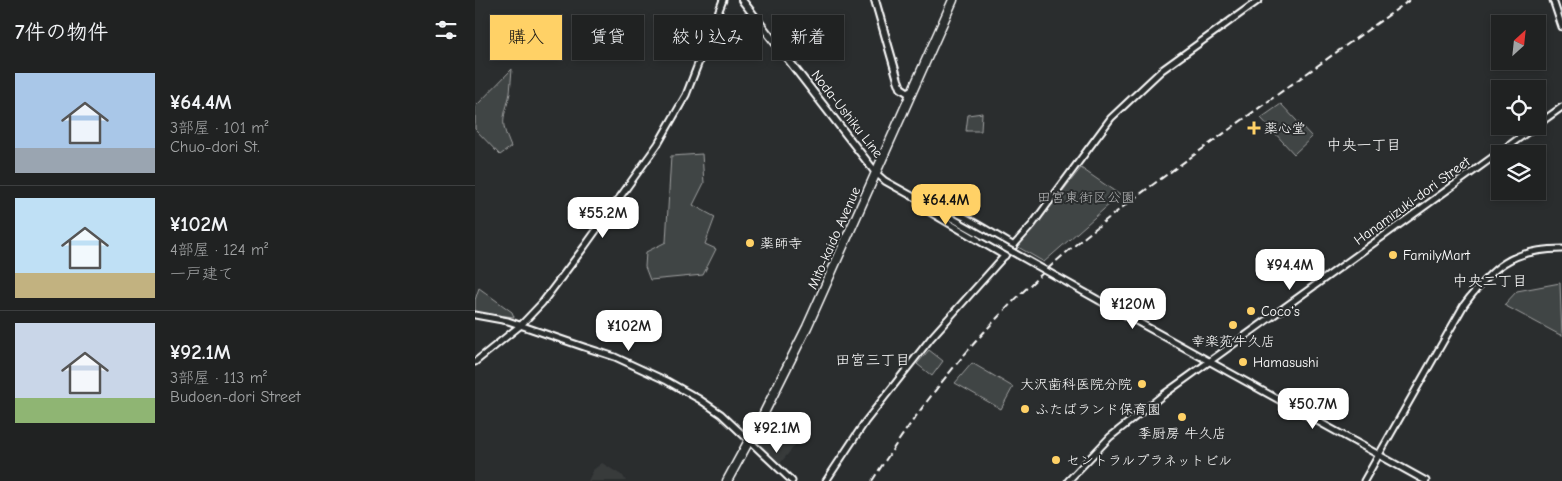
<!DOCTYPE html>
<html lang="ja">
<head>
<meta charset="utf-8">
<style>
	:root { --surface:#202222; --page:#282a2a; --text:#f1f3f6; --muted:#a2a4a5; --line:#3d3f40; --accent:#ffd166 }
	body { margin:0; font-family:"Comic Neue","Klee One",sans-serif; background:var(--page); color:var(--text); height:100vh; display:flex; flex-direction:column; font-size:19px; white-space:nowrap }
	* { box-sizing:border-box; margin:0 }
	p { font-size:16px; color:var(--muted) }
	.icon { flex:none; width:28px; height:28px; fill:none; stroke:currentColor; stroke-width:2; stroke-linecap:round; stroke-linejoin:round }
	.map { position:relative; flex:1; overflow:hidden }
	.sheet { display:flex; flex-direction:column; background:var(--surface); width:475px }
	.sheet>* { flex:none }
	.top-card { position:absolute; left:15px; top:15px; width:475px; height:45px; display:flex; gap:10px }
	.needle { width:32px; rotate:27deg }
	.tools { position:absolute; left:1016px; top:15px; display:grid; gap:10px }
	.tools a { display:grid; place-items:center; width:55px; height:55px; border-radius:0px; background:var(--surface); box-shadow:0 2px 8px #0003,0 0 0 1px var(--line); font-size:25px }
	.price { position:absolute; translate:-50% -42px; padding:0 11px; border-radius:10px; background:#fff; color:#222; font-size:16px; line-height:32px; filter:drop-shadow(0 1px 2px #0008) }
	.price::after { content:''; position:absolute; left:50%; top:30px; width:15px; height:11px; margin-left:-8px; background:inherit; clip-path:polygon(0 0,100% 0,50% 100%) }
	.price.selected { background:var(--accent); color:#111 }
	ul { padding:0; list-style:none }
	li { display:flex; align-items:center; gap:15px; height:125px; padding:0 15px }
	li+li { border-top:1px solid var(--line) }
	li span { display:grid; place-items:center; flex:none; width:140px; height:100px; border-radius:0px; color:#555 }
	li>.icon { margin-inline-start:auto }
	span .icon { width:60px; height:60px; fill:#fffc; stroke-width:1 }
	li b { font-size:21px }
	h2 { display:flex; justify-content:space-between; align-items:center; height:60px; padding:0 15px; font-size:21px }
	.tag { padding:0 18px; border-radius:0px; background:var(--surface); box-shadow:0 2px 8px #0003,0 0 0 1px var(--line); font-size:18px; line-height:45px }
	.tag.selected { background:var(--accent); color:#111 }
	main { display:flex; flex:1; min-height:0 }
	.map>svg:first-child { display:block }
</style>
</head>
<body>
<main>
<section class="sheet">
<h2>7件の物件<svg class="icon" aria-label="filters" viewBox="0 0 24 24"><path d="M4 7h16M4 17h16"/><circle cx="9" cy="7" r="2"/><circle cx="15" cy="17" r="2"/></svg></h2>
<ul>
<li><span style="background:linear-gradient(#a9c7e8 75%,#9aa5b1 0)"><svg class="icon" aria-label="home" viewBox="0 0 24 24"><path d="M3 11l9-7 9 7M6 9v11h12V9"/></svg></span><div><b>¥64.4M</b><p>3部屋 · 101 m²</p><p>Chuo-dori St.</p></div></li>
<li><span style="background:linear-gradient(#bfe0f5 75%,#c2b280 0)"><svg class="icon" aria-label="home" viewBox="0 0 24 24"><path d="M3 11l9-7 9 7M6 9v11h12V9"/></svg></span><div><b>¥102M</b><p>4部屋 · 124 m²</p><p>一戸建て</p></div></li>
<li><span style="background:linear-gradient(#c9d6e8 75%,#8fb573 0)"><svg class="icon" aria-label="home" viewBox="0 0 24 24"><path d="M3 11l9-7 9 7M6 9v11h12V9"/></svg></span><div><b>¥92.1M</b><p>3部屋 · 113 m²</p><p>Budoen-dori Street</p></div></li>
</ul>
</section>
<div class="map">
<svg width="1087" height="481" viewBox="0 0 1087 481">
	<rect width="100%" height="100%" fill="#2a2d2e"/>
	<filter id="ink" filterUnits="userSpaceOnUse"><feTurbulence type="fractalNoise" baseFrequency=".02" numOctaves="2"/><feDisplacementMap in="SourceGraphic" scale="10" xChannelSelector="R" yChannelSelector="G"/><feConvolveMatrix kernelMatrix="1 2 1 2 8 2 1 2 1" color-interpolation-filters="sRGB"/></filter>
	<g filter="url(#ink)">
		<g fill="#373a3b">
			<polygon points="293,411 313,423 312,427 326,438 304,465 278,440"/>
			<polygon points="127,463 148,476 151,481 113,481 118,470"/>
		</g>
		<g fill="#414445" stroke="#a0a2a2">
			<path d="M37,69C36,77 36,85 35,93C29,120 24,119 36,147L25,155L0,129V107Z"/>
			<polygon points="806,104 837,137 819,154 786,118"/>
			<polygon points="507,113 506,131 491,131 493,115"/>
			<polygon points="227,154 229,183 218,205 240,217 230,244 241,249 228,275 175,280 170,267 171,252 191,242 196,156"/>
			<polygon points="606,168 645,195 569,262 543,247"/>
			<polygon points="1085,283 1087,336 1029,305 1042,291"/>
			<polygon points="4,288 37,312 39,317 0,312 0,300"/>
			<polygon points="454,350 468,361 457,376 442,364"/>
			<polygon points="497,363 538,387 526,409 480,383"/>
		</g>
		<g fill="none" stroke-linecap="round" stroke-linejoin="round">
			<g stroke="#fff" stroke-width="9">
				<g id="minor">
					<polyline points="1078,0 1087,27"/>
					<polyline points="1062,125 1087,107"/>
					<polyline points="401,173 410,181 507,235"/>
					<path d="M445,200C464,199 520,235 539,246"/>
					<polyline points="445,200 448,208 530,256"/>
					<polyline points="634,306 951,481"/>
					<polyline points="0,315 33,321 109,347 140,357 192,381 224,399 246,414 317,481"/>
					<polyline points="0,362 46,325 67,303 110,246 183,144 211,95 248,0"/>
					<polyline points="351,481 390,422 456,338 557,225 636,118 687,70 784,0"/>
					<polyline points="593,481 635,437 688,395 1061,126"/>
					<path d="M889,481L989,305C1017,267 1037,249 1087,249"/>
				</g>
			</g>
			<g stroke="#fff" stroke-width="10">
				<g id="major">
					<polyline points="267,0 401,173"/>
					<polyline points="400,0 423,80 426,88 435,94"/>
				</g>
			</g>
			<g stroke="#fff" stroke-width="11">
				<polyline id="highway" points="252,481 288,415 332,327 478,0"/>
			</g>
			<use href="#minor" stroke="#2a2d2e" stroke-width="5"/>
			<use href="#major" stroke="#2a2d2e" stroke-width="6"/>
			<use href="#highway" stroke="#2a2d2e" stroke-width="8"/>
			<path stroke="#fff" stroke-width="2" stroke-dasharray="8 4" stroke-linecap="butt" d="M397,481C442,410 494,343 555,285C610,233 671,189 733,145C800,96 867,48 935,0"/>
			<g stroke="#fff" stroke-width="9" stroke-linecap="butt">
				<polyline id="minor-bridge" points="507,235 634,306"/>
			</g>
			<use href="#minor-bridge" stroke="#2a2d2e" stroke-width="5"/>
		</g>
	</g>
	<g fill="#ffd166" stroke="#2a2d2e" stroke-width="2">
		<path d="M776.5 120.5h5v5h5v5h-5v5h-5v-5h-5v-5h5z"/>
		<circle cx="275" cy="243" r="5"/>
		<circle cx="918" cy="255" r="5"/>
		<circle cx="776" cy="311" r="5"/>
		<circle cx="758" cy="325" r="5"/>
		<circle cx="768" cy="362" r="5"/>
		<circle cx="667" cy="384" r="5"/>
		<circle cx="550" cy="409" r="5"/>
		<circle cx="707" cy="417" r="5"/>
		<circle cx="581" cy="460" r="5"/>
	</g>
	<g text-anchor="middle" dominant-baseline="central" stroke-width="4" stroke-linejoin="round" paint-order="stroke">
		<g font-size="14" fill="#fff" stroke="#2a2d2e">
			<text transform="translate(372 114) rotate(52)">Noda-Ushiku Line</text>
			<text transform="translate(937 201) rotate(-36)">Hanamizuki-dori Street</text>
			<text transform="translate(359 238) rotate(-66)">Mito-kaido Avenue</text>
		</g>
		<g font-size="14" fill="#fff" stroke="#2a2d2e" text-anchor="start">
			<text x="789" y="128">薬心堂</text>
			<text x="285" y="243">薬師寺</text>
			<text x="928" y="255">FamilyMart</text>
			<text x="786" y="311">Coco's</text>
			<text x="758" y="341" text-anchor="middle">幸楽苑牛久店</text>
			<text x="778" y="362">Hamasushi</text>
			<text x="657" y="384" text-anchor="end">大沢歯科医院分院</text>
			<text x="560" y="409">ふたばランド保育園</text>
			<text x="707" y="433" text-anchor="middle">季厨房 牛久店</text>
			<text x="591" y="460">セントラルプラネットビル</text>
		</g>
		<g font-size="14" fill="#b3b4b5" stroke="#2a2d2e">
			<text x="611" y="197">田宮東街区公園</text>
		</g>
		<g font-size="15" fill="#fff" stroke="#2a2d2e">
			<text x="889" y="145">中央一丁目</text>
			<text x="1015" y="281">中央二丁目</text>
			<text x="398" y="360">田宮三丁目</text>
		</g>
	</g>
</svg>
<div class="tools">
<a><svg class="needle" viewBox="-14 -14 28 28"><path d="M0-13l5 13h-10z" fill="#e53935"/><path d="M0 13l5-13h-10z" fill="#a2a4a5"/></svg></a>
<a><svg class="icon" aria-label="locate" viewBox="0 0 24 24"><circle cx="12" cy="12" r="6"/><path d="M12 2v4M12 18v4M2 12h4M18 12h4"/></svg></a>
<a><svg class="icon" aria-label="layers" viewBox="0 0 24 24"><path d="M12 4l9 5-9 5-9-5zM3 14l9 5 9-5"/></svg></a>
</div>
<b class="price selected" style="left:471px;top:226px">¥64.4M</b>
<b class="price" style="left:128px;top:239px">¥55.2M</b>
<b class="price" style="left:815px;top:291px">¥94.4M</b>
<b class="price" style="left:658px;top:330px">¥120M</b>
<b class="price" style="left:154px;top:352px">¥102M</b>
<b class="price" style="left:838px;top:430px">¥50.7M</b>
<b class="price" style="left:302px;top:454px">¥92.1M</b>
<div class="top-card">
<a class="tag selected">購入</a>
<a class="tag">賃貸</a>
<a class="tag">絞り込み</a>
<a class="tag">新着</a>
</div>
</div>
</main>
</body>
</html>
